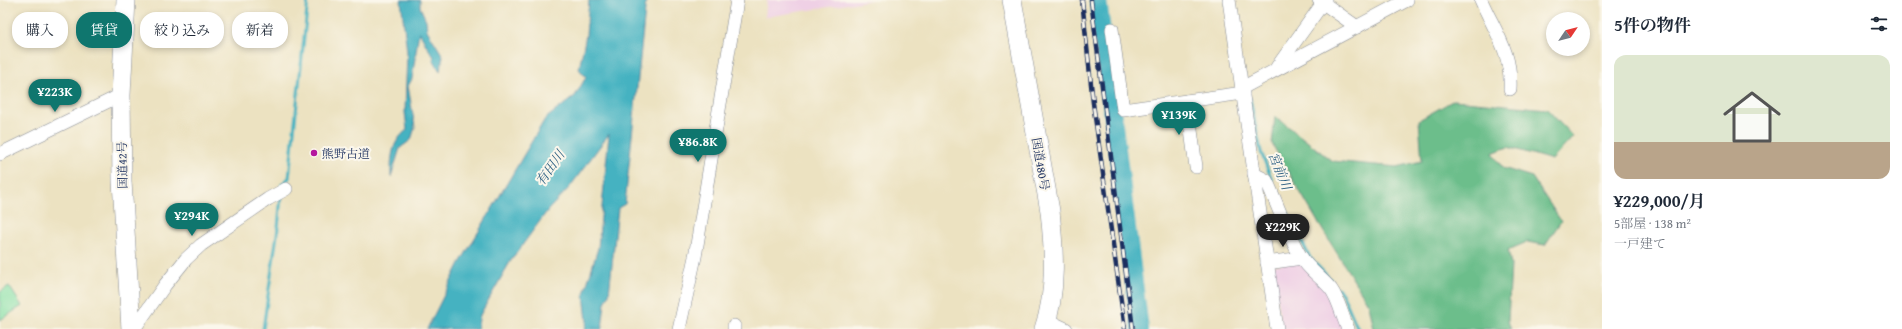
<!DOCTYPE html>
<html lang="ja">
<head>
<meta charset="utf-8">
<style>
	:root { --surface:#fff; --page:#f2f2f3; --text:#1f2937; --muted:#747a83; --accent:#0f766e }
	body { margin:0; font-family:"Gentium Book Plus","Noto Serif JP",serif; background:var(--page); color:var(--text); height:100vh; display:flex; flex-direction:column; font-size:15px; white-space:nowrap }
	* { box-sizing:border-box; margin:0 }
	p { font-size:13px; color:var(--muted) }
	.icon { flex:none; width:22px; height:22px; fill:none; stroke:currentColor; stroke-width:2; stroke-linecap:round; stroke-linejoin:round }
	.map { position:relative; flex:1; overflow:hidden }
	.side { display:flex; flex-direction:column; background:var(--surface); width:300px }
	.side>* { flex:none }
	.top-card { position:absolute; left:12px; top:12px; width:380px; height:36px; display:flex; gap:8px }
	.needle { width:26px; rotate:55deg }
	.tools { position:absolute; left:1546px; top:12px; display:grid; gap:8px }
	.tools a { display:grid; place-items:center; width:44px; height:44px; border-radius:50%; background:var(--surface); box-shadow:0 2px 6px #0003; font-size:20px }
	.price { position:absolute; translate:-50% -34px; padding:0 9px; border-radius:14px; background:var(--accent); color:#fff; font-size:13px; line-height:26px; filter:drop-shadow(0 1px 2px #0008) }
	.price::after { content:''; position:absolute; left:50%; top:24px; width:12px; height:9px; margin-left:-6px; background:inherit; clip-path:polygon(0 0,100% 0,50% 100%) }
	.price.on { background:#222; color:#fff }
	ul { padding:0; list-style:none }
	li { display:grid; align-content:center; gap:8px; height:212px; padding:0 12px }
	li span { display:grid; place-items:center; height:124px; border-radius:12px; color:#555 }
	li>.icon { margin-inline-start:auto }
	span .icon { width:72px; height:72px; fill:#fffc; stroke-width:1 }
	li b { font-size:17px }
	h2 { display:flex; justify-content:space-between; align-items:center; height:48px; padding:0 12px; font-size:17px }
	.tag { padding:0 14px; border-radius:16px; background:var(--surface); box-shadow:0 2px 6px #0003; font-size:14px; line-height:36px }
	.tag.on { background:var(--accent); color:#fff }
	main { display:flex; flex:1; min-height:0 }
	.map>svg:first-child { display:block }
</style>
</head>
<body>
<main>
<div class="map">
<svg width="1602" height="329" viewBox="0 0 1602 329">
	<rect width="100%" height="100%" fill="#fbf7ec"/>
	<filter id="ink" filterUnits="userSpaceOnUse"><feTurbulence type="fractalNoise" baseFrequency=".025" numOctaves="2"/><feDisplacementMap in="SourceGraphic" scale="8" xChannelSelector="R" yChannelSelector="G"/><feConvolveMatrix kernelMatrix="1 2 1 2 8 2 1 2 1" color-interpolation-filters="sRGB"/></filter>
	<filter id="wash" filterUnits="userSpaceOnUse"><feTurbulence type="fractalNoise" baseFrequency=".012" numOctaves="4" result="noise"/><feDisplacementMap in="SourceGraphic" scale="16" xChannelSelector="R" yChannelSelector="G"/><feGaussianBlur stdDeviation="0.9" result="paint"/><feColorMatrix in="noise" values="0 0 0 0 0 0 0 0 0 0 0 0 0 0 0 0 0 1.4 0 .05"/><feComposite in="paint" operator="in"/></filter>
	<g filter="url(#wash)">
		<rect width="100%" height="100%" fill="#ece2c1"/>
		<g fill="#efd0e5">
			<polygon points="767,0 873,0 765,17"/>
			<polygon points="1300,261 1328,288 1345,329 1282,329 1271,266"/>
		</g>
		<polygon fill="#86e0a6" stroke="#508882" points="9,286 22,306 0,320 0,292"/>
		<polygon fill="#6cbe8b" stroke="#447674" points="1454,100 1547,109 1573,137 1552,160 1508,147 1492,153 1503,168 1532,177 1561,221 1545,245 1527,242 1508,250 1511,264 1508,321 1511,329 1374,329 1369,305 1322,229 1272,144 1275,116 1332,161 1397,167 1422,161 1419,120"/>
		<g fill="#44b2c1" stroke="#307090">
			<path d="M401,0H420V7L426,20L427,30L443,56L440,71L433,60L434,57L426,45L419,31L412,79L408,86L415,127L411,140L400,148L391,177C391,158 391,142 407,130L405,112L407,52Z"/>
			<polygon points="589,0 646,0 625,204 618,208 609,294 605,303 602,329 585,329 587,321 584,294 598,248 609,134 569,188 548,210 510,262 480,315 477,329 427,329 460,263 545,119 575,96 586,77 579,69 586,35"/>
		</g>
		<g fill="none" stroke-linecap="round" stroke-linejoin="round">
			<g stroke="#44b2c1" stroke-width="3">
				<polyline points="1250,99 1261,152 1272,180"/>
				<polyline points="282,186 282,184 289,178 308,0"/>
				<polyline points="1287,212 1310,258 1330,279"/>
				<polyline points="1338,288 1344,297 1358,329"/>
				<polyline points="263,329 278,228 281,196"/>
			</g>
			<polyline stroke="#44b2c1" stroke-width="18" points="1098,0 1140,329"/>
		</g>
	</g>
	<g filter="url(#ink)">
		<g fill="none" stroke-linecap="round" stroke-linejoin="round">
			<g stroke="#848890" stroke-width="14">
				<g id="minor">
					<polyline points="1229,0 1277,329"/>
					<polyline points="1319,0 1357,27"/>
					<path d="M1481,0C1495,32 1512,52 1510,89"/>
					<polyline points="1112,29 1123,110 1243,93"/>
					<polyline points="1277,67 1325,0"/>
					<polyline points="1242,88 1407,0"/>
					<polyline points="1187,101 1196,167"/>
					<polyline points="0,154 121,95"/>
					<path d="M1254,174L1266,180L1268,184C1279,208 1287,234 1301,257C1309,270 1322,278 1331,289C1339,300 1342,316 1348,329"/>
					<polyline points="1267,263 1302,258"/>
					<polyline points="1047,320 1066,329"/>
					<polyline points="734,326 734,329"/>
					<polyline points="134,329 165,285 186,259 201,245 268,199 286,189"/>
					<polyline points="679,329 695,257 737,0"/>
				</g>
			</g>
			<g stroke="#848890" stroke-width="20">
				<g id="highway">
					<polyline points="126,0 121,95 122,181 131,329"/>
					<path d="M1012,0L1050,211C1054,249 1057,292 1044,329"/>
				</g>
			</g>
			<use href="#minor" stroke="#fff" stroke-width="13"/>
			<use href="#highway" stroke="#fff" stroke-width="19"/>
			<g stroke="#1b2f5e" stroke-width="4.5">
				<g id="rail">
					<polyline points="1082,0 1093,103 1125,329"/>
					<polyline points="1091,0 1133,329"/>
				</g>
			</g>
			<use href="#rail" stroke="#fbf7ec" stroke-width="3" stroke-dasharray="9" stroke-linecap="butt"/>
		</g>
	</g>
	<circle fill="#b5179e" stroke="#fbf7ec" stroke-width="1.5" cx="314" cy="153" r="4"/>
	<g text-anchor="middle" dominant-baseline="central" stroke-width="4" stroke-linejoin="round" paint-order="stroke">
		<g font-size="12" fill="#1b2f5e" stroke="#fbf7ec" text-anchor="start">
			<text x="322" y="153">熊野古道</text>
		</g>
		<g font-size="12" fill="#1b2f5e" stroke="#fbf7ec">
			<text transform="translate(1041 164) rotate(80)">国道480号</text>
			<text transform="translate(122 165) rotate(-91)">国道42号</text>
		</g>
		<g font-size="13" font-style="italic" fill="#295d81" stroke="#fbf7ec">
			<text transform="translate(550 168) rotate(-55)">有田川</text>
			<text transform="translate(1280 171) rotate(68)">宮前川</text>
		</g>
	</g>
</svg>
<div class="tools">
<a><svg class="needle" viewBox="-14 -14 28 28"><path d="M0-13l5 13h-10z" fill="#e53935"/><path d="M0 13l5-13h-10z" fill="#747a83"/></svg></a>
</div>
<b class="price" style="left:55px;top:113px">¥223K</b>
<b class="price" style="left:1179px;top:136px">¥139K</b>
<b class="price" style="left:698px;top:163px">¥86.8K</b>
<b class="price" style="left:192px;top:237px">¥294K</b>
<b class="price on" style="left:1283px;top:248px">¥229K</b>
<div class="top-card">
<a class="tag">購入</a>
<a class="tag on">賃貸</a>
<a class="tag">絞り込み</a>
<a class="tag">新着</a>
</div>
</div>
<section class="side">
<h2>5件の物件<svg class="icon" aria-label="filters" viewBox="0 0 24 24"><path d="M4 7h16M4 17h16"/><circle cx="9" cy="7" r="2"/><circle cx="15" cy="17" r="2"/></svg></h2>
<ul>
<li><span style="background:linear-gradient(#dfe7d0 70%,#b9a48a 0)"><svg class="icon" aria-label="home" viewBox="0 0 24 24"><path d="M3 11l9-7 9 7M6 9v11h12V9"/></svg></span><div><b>¥229,000/月</b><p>5部屋 · 138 m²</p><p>一戸建て</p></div></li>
</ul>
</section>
</main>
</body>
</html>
